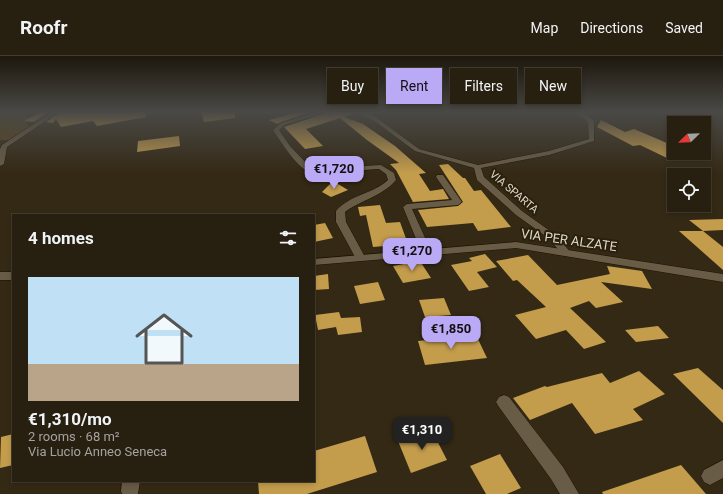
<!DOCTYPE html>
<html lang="en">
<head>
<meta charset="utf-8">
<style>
	:root { --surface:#271f10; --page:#2f2719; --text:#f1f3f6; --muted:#a4a29f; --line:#433d30; --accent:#baaaf6 }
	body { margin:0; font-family:Roboto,sans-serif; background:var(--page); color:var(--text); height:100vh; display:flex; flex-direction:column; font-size:15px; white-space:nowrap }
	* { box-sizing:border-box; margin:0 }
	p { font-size:13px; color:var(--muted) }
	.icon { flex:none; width:22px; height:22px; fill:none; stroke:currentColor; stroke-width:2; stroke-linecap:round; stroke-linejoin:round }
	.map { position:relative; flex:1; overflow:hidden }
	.details { position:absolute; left:12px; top:158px; width:303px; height:268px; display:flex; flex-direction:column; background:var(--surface); border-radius:0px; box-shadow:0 2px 6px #0003,0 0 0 1px var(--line) }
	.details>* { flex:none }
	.guide { position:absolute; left:327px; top:12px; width:336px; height:36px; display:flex; gap:8px }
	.needle { width:26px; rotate:247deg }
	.fabs { position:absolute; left:667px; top:60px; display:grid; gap:8px }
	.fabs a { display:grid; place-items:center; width:44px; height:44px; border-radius:0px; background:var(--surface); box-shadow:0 2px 6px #0003,0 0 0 1px var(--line); font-size:20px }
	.price { position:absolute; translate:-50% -34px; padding:0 9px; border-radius:8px; background:var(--accent); color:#111; font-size:13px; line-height:26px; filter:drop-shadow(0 1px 2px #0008) }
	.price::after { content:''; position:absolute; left:50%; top:24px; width:12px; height:9px; margin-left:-6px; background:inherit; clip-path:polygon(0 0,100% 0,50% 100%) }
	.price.current { background:#222; color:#fff }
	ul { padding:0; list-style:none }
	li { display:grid; align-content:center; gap:8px; height:212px; padding:0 16px }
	li span { display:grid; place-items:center; height:124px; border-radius:0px; color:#555 }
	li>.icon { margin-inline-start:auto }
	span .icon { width:72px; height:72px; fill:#fffc; stroke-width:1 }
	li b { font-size:17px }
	h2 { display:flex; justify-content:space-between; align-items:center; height:48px; padding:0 16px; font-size:17px }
	.pill { padding:0 14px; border-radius:0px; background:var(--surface); box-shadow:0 2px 6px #0003,0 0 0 1px var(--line); font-size:14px; line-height:36px }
	.pill.current { background:var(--accent); color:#111 }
	header { display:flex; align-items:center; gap:24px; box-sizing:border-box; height:56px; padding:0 20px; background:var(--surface); border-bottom:1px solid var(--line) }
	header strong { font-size:19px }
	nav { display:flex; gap:22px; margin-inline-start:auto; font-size:14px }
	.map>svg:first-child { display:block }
</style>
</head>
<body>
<header>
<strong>Roofr</strong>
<nav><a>Map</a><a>Directions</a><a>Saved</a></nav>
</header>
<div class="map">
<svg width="723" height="438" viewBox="0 0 723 438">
	<rect width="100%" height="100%" fill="#342915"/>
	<polygon fill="#584317" points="0,56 28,56 24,60 30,61 26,66 32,75 16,84 0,84"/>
	<g fill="#c39c4c">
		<polygon points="41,56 49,56 34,66 24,65"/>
		<polygon points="60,56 146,56 146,61 97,70 93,65 61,71 56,63 53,67 46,66"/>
		<polygon points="201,56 235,56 235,62 204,66"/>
		<polygon points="299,56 312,56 281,66 277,68 269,64"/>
		<polygon points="324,56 351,56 352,58 344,61 363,68 395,90 426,117 419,118 430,135 443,133 449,143 413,146 396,114 390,108 399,107 367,84 340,62 306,73 323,90 305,93 284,71 323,58"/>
		<polygon points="601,64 625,76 634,73 674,90 674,97 691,98 667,102 640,89 633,90 597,71"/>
		<polygon points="179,80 180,90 137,96 138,85"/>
		<polygon points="448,108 463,122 465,122 474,135 481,134 511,171 478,175 473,167 427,171 418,154 458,150 463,146 439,109"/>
		<polygon points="333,125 348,134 331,141 322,136"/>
		<polygon points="380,149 386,167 400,166 408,188 373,191 366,159 360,160 358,151"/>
		<polygon points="723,163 723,174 703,175 689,164"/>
		<polygon points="325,167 333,182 314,186 314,169"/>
		<polygon points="679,175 703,175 723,191 723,214"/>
		<polygon points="485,198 497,211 477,216 489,231 469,235 451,209 472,205 469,202"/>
		<polygon points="528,199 557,229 610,218 607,210 642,215 652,233 601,226 623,246 596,252 589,245 570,252 606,286 584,293 566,274 536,283 515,259 546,251 517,224 513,225 496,205"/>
		<polygon points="420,205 431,222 403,227 393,210"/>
		<polygon points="328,218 329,233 314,234 314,220"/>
		<polygon points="378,226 385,244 360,248 354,230"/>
		<polygon points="444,242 451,259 425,261 419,244"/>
		<polygon points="339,256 341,262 360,261 362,276 338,279 336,271 318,274 315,259"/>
		<polygon points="658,270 669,282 636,286 625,274"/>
		<polygon points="476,279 487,302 425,309 418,285"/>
		<polygon points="698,312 723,334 723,367 673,318"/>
		<polygon points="639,315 665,338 633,353 643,364 595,378 572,347 530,364 513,342 545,330 547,331 602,317 610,327"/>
		<polygon points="431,373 447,404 411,417 398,385"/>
		<polygon points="13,378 13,409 0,412 1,381"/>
		<polygon points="365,380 377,416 307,438 259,438 258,425 314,425 314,395"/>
		<polygon points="500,398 521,432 507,438 486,438 470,410"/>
		<polygon points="681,409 706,438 603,438 602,436"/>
	</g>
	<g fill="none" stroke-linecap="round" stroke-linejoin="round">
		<g stroke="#1b1201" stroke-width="1">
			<g id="minor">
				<polygon points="52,56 59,56 7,91 4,108 0,110 0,93 2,89"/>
				<path d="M317,56L323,57L285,69L279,74L290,90L309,110L326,112L381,109L394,117L396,124C383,140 361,144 345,156L346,166L365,201L364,203H356L355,201L336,166V155C349,139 373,138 388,124L386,118L379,113C360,114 323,120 306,114C296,110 279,83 273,74L281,67Z"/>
				<polygon points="356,56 365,56 377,62 419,93 478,109 549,95 589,83 588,66 576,56 583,56 594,65 594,85 549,99 481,112 484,121 522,155 557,180 571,197 570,199 562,199 551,184 516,159 477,124 474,112 415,95 373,64"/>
				<polygon points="437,119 443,119 462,146 458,149 412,153 431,195 426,198 421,195 403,151 407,148 452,144 436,121"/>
				<polygon points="504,339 509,341 563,411 579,438 560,438 551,423 499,351 496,346 499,341"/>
				<polygon points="723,404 723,422 710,429 704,426 701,420 704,414"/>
				<polygon points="122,425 140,425 138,438 122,438 121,435"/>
			</g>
		</g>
		<g stroke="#1b1201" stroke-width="1">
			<g id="tertiary">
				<polygon points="516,186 723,218 723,226 516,192 314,209 314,203"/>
				<rect x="0" y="216" width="13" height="8"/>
			</g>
		</g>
		<use href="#minor" fill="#685c46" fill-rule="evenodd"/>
		<use href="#tertiary" fill="#685c46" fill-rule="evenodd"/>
	</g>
	<linearGradient id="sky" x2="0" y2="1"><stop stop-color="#1d170c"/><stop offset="0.48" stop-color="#4a4946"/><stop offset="1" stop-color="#4a4946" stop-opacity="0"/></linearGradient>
	<rect width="723" height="117" fill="url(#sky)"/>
	<g text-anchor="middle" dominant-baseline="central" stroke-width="4" stroke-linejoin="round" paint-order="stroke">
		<g font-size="11" fill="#ded8cb" stroke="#2a200b">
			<text transform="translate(514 136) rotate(40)">VIA SPARTA</text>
		</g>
		<g font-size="13" fill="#ded8cb" stroke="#2a200b">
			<text transform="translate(569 184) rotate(8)">VIA PER ALZATE</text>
		</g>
	</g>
</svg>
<div class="fabs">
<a><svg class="needle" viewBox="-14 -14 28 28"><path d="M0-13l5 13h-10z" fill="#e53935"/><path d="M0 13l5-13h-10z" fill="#a4a29f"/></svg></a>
<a><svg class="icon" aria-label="locate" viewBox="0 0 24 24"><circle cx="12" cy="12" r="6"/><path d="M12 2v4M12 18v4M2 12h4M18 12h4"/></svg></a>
</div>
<b class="price" style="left:334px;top:134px">€1,720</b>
<b class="price" style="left:412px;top:216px">€1,270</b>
<b class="price" style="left:451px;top:294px">€1,850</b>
<b class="price current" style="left:422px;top:395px">€1,310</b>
<div class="guide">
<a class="pill">Buy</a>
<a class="pill current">Rent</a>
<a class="pill">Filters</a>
<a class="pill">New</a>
</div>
<section class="details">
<h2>4 homes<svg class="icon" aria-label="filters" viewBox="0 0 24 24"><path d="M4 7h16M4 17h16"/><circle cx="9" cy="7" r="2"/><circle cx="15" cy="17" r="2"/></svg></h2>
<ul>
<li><span style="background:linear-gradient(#bfe0f5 70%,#b9a48a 0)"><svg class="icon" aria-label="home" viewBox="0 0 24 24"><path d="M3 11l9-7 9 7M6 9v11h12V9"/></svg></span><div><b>€1,310/mo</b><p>2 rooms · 68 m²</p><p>Via Lucio Anneo Seneca</p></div></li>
</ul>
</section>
</div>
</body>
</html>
